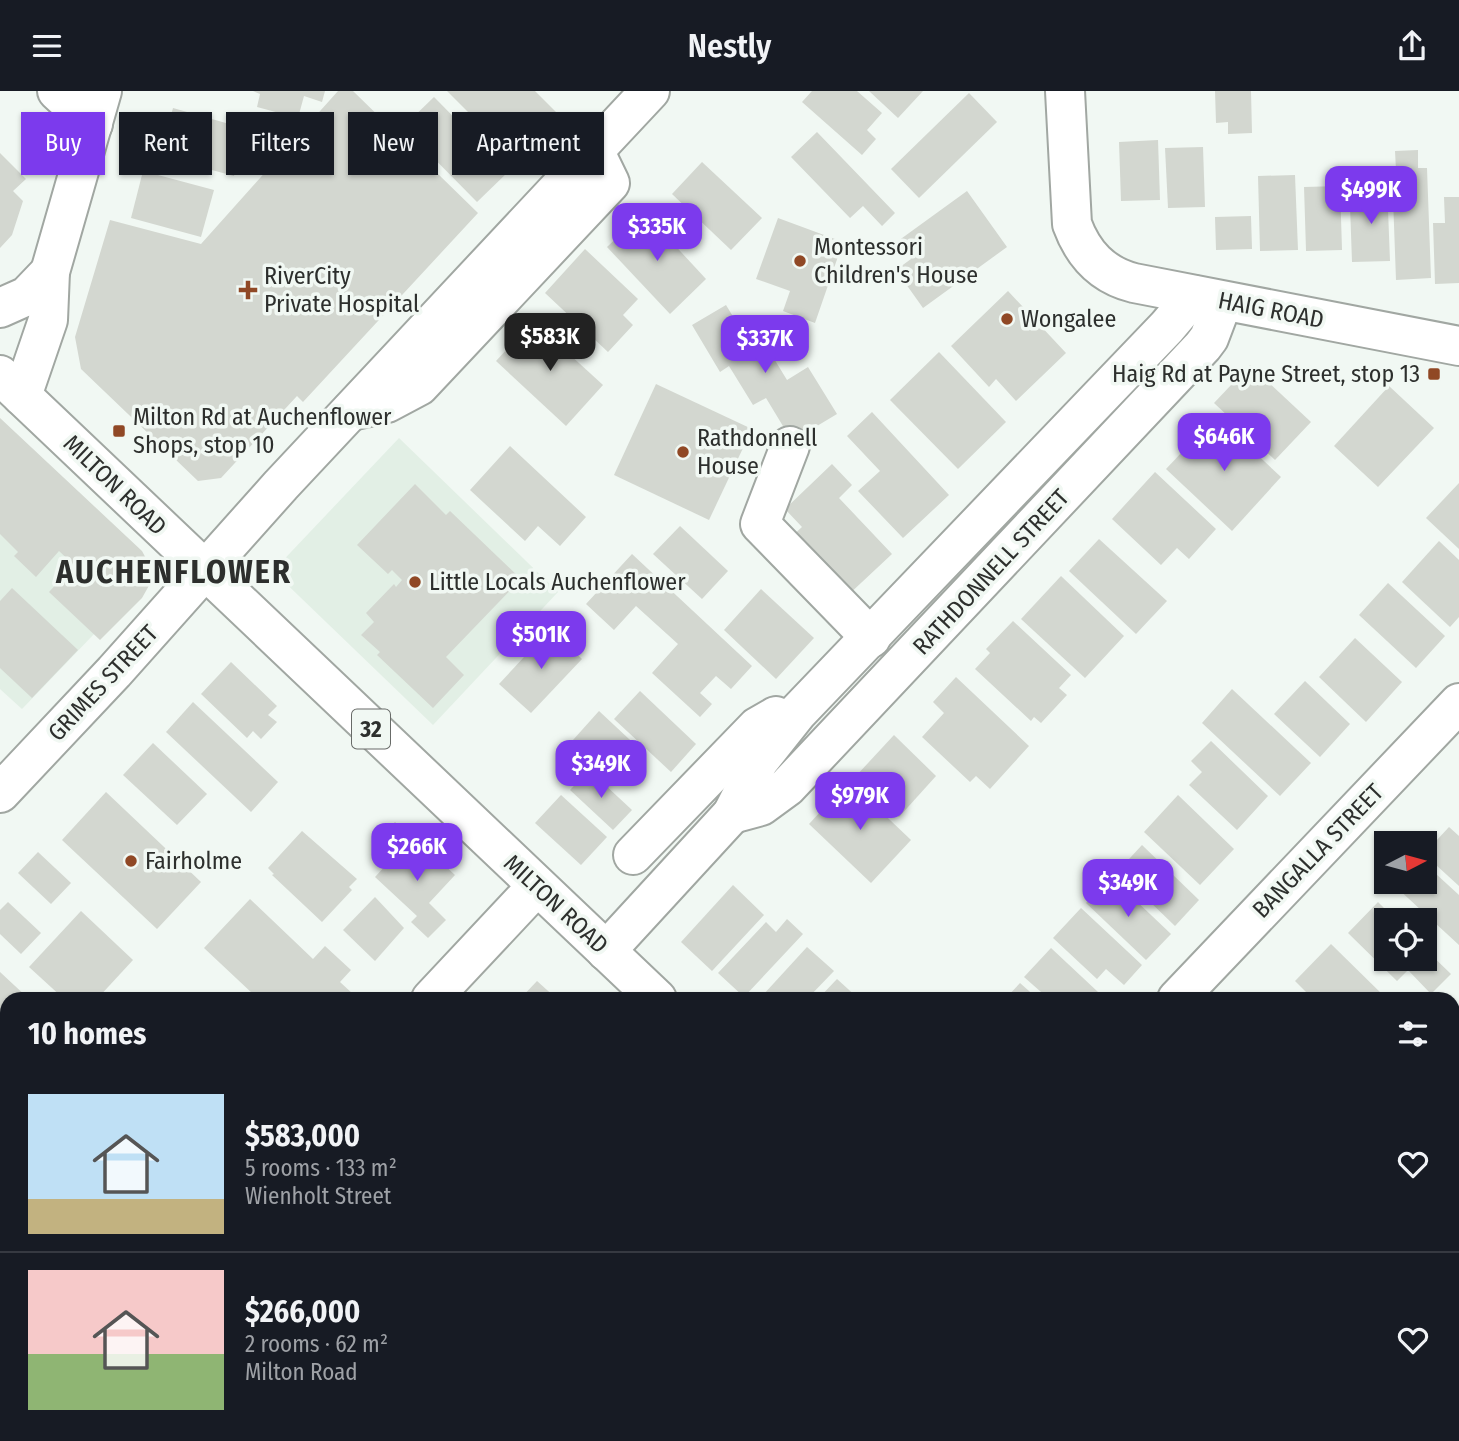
<!DOCTYPE html>
<html lang="en">
<head>
<meta charset="utf-8">
<style>
	:root { --surface:#171b24; --page:#242831; --text:#f1f3f6; --muted:#9ea1a6; --line:#363941; --accent:#7c3aed }
	body { margin:0; font-family:"Fira Sans Condensed",sans-serif; background:var(--page); color:var(--text); height:100vh; display:flex; flex-direction:column; font-size:26px; white-space:nowrap }
	* { box-sizing:border-box; margin:0 }
	p { font-size:23px; color:var(--muted) }
	.icon { flex:none; width:38px; height:38px; fill:none; stroke:currentColor; stroke-width:2; stroke-linecap:round; stroke-linejoin:round }
	.map { position:relative; flex:1; overflow:hidden }
	.drawer { position:absolute; left:0px; top:901px; width:1460px; height:450px; display:flex; flex-direction:column; background:var(--surface); border-radius:21px 21px 0 0; box-shadow:0 2px 5px #0004 }
	.drawer>* { flex:none }
	.guide { position:absolute; left:21px; top:21px; width:700px; height:63px; display:flex; gap:14px }
	.needle { width:46px; rotate:84deg }
	.controls { position:absolute; left:1374px; top:740px; display:grid; gap:14px }
	.controls a { display:grid; place-items:center; width:63px; height:63px; border-radius:0px; background:var(--surface); box-shadow:0 2px 5px #0004; font-size:35px }
	.price { position:absolute; translate:-50% -60px; padding:0 16px; border-radius:14px; background:var(--accent); color:#fff; font-size:23px; line-height:46px; filter:drop-shadow(0 2px 4px #0008) }
	.price::after { content:''; position:absolute; left:50%; top:42px; width:21px; height:16px; margin-left:-10px; background:inherit; clip-path:polygon(0 0,100% 0,50% 100%) }
	.price.on { background:#222; color:#fff }
	ul { padding:0; list-style:none }
	li { display:flex; align-items:center; gap:21px; height:175px; padding:0 28px }
	li+li { border-top:2px solid var(--line) }
	li span { display:grid; place-items:center; flex:none; width:196px; height:140px; border-radius:0px; color:#555 }
	li>.icon { margin-inline-start:auto }
	span .icon { width:84px; height:84px; fill:#fffc; stroke-width:1 }
	li b { font-size:30px }
	h2 { display:flex; justify-content:space-between; align-items:center; height:84px; padding:0 28px; font-size:30px }
	.tag { padding:0 24px; border-radius:0px; background:var(--surface); box-shadow:0 2px 5px #0004; font-size:24px; line-height:63px }
	.tag.on { background:var(--accent); color:#fff }
	header { display:flex; justify-content:space-between; align-items:center; height:91px; padding:0 28px; background:var(--surface); font-size:32px; font-weight:600 }
	.map>svg:first-child { display:block }
</style>
</head>
<body>
<header><svg class="icon" aria-label="menu" viewBox="0 0 24 24"><path d="M4 6h16M4 12h16M4 18h16"/></svg>Nestly<svg class="icon" aria-label="share" viewBox="0 0 24 24"><path d="M12 15V3M7 8l5-5 5 5M5 13v7h14v-7"/></svg></header>
<div class="map">
<svg width="1459" height="1350" viewBox="0 0 1459 1350">
	<rect width="100%" height="100%" fill="#f1f8f3"/>
	<g fill="#e2efe5">
		<polygon points="0,345 105,445 94,543 22,618 0,598"/>
		<polygon points="399,347 558,501 433,634 273,480"/>
	</g>
	<g fill="#d3d7d0">
		<polygon points="253,0 325,0 322,11 304,5 298,27 257,16 260,3"/>
		<polygon points="338,0 353,0 478,122 303,311 297,305 221,387 198,390 81,278 75,246 110,129 201,153"/>
		<polygon points="447,0 535,0 560,25 516,69"/>
		<polygon points="812,0 857,0 882,22 867,39 876,48 862,64 802,11"/>
		<polygon points="869,0 923,0 898,27"/>
		<polygon points="1215,0 1251,0 1252,42 1228,43 1228,31 1216,32"/>
		<polygon points="969,2 997,31 919,107 891,78"/>
		<polygon points="434,6 508,81 477,111 403,36"/>
		<polygon points="173,17 247,38 234,85 160,65"/>
		<polygon points="817,41 895,122 882,135 863,115 850,127 791,66"/>
		<polygon points="1158,49 1160,109 1121,110 1119,51"/>
		<polygon points="1203,56 1205,116 1168,117 1165,57"/>
		<polygon points="1418,59 1418,77 1427,77 1431,187 1396,189 1392,79 1396,79 1395,60"/>
		<polygon points="0,62 26,88 13,100 23,110 12,144 0,157"/>
		<polygon points="702,71 762,127 731,159 672,103"/>
		<polygon points="143,80 214,99 201,146 131,127"/>
		<polygon points="1295,84 1298,159 1260,160 1258,85"/>
		<polygon points="1363,92 1387,92 1390,170 1352,171 1350,114 1364,114"/>
		<polygon points="1340,95 1342,159 1306,160 1304,96"/>
		<polygon points="967,100 1007,156 923,217 896,179 911,168 898,150"/>
		<polygon points="1444,106 1459,106 1459,192 1435,193 1433,132 1445,132"/>
		<polygon points="644,121 706,188 670,223 607,156"/>
		<polygon points="1251,125 1252,158 1216,159 1215,126"/>
		<polygon points="778,127 843,151 815,232 783,220 790,200 756,188"/>
		<polygon points="585,158 638,208 623,224 633,234 608,261 545,202"/>
		<polygon points="1008,200 1066,262 1016,310 996,288 989,296 951,255"/>
		<polygon points="726,214 751,255 762,248 787,289 808,276 837,323 792,350 766,307 753,314 729,275 720,281 692,234"/>
		<polygon points="533,230 603,294 566,335 496,270"/>
		<polygon points="939,261 1006,331 958,378 890,309"/>
		<polygon points="1250,274 1311,331 1275,369 1214,312"/>
		<polygon points="656,293 752,338 709,429 614,384"/>
		<polygon points="1389,295 1434,337 1378,396 1334,355"/>
		<polygon points="872,321 949,404 903,447 858,400 880,380 847,345"/>
		<polygon points="1216,325 1281,386 1232,440 1166,378"/>
		<polygon points="0,327 142,460 150,475 151,491 142,507 100,549 49,501 74,474 59,460 36,486 14,465 18,461 0,443"/>
		<polygon points="510,355 586,426 560,455 538,435 525,450 470,399"/>
		<polygon points="832,373 852,394 839,407 892,463 846,506 790,447 802,436 785,418"/>
		<polygon points="1155,381 1216,438 1189,468 1177,457 1161,474 1112,428"/>
		<polygon points="1459,392 1459,458 1426,427"/>
		<polygon points="415,393 446,424 450,420 521,488 446,566 464,584 433,617 377,564 380,561 361,544 374,531 366,522 394,493 396,496 402,489 392,479 388,483 357,454"/>
		<polygon points="680,435 728,480 702,508 653,463"/>
		<polygon points="1099,448 1167,510 1136,543 1069,480"/>
		<polygon points="1439,450 1459,469 1459,526 1450,536 1402,491"/>
		<polygon points="632,463 752,575 731,598 716,585 700,602 712,613 700,626 652,582 678,553 636,515 614,539 586,513"/>
		<polygon points="1061,485 1124,545 1085,587 1021,528"/>
		<polygon points="1388,492 1445,545 1416,577 1359,524"/>
		<polygon points="12,497 78,559 32,607 0,577 0,510"/>
		<polygon points="761,498 814,547 776,588 724,539"/>
		<polygon points="1013,530 1071,584 1059,597 1067,604 1041,632 1034,626 1031,630 975,578 990,562 986,558"/>
		<polygon points="550,538 582,568 531,622 499,593"/>
		<polygon points="1355,547 1402,591 1366,631 1319,586"/>
		<polygon points="231,571 277,615 268,624 277,631 261,648 253,640 247,647 201,603"/>
		<polygon points="956,586 1029,655 990,698 976,685 970,691 922,646 944,622 933,611"/>
		<polygon points="1305,590 1350,633 1320,666 1274,623"/>
		<polygon points="1232,598 1311,672 1280,705 1202,632"/>
		<polygon points="640,600 696,653 671,681 614,628"/>
		<polygon points="193,611 278,691 251,721 166,641"/>
		<polygon points="599,620 644,662 618,691 573,649"/>
		<polygon points="894,644 936,685 899,726 856,685"/>
		<polygon points="1211,650 1268,705 1237,739 1189,694 1202,681 1191,670"/>
		<polygon points="153,652 207,703 177,734 123,684"/>
		<polygon points="589,679 632,719 613,739 570,699"/>
		<polygon points="849,690 911,749 871,792 809,733"/>
		<polygon points="106,701 201,791 157,838 62,749"/>
		<polygon points="561,704 607,746 581,774 535,732"/>
		<polygon points="1178,704 1234,758 1200,794 1144,741"/>
		<polygon points="395,731 408,743 391,761 377,749"/>
		<polygon points="1449,736 1459,745 1459,795 1424,763"/>
		<polygon points="302,740 357,788 349,796 352,799 322,831 272,784 274,783 268,777"/>
		<polygon points="413,745 455,784 429,812 446,829 428,847 411,831 417,825 375,786"/>
		<polygon points="1142,754 1199,809 1175,835 1118,780"/>
		<polygon points="38,761 71,792 51,813 18,782"/>
		<polygon points="1424,772 1459,804 1459,854 1396,796 1400,791 1424,791"/>
		<polygon points="1111,786 1171,843 1146,869 1086,812"/>
		<polygon points="733,794 764,824 712,880 681,851"/>
		<polygon points="375,806 404,837 375,870 343,839"/>
		<polygon points="250,808 313,868 325,855 351,879 340,891 353,903 348,908 248,908 253,903 204,857"/>
		<polygon points="8,811 41,842 21,863 0,843 0,819"/>
		<polygon points="1378,811 1397,830 1386,830 1386,868 1424,868 1424,857 1451,883 1431,903 1408,879 1397,890 1348,842"/>
		<polygon points="1081,817 1142,874 1124,894 1106,878 1097,888 1053,847"/>
		<polygon points="81,820 133,869 97,908 64,908 29,876"/>
		<polygon points="787,828 803,843 744,906 718,882 766,831 776,841"/>
		<polygon points="1331,853 1387,908 1313,908 1295,890"/>
		<polygon points="807,856 834,880 807,908 768,908 763,904"/>
		<polygon points="1051,857 1098,901 1091,908 1049,908 1024,886"/>
		<polygon points="0,881 29,908 7,908 7,963 0,957"/>
		<polygon points="837,888 859,908 818,908"/>
		<polygon points="537,890 557,908 520,908"/>
		<polygon points="1020,892 1038,908 1005,908"/>
		<polygon points="1459,1052 1459,1104 1452,1098 1452,1059"/>
		<polygon points="1452,1135 1459,1141 1459,1187 1452,1194"/>
		<polygon points="7,1142 7,1177 0,1170 0,1149"/>
		<polygon points="0,1181 7,1188 7,1247 0,1240"/>
		<polygon points="109,1344 163,1344 168,1350 102,1350"/>
		<polygon points="219,1344 247,1344 242,1350 226,1350"/>
		<polygon points="478,1344 508,1344 515,1350 483,1350"/>
		<polygon points="522,1344 573,1344 567,1350 528,1350"/>
		<polygon points="862,1344 904,1344 899,1350 857,1350"/>
		<polygon points="1211,1344 1266,1344 1261,1350 1211,1350 1208,1348"/>
		<polygon points="1275,1344 1318,1344 1312,1350 1269,1350"/>
	</g>
	<g fill="none" stroke-linecap="round" stroke-linejoin="round">
		<g stroke="#a1a7a2" stroke-width="42">
			<g id="minor">
				<polyline points="57,0 93,33"/>
				<path d="M1065,0L1072,133C1083,163 1102,184 1134,192L1459,255"/>
				<polyline points="0,217 27,205 50,181"/>
				<polyline points="22,305 48,229 50,181 102,0"/>
				<polyline points="351,320 387,312 419,295 610,92 594,59"/>
				<polyline points="790,355 760,433 871,547"/>
				<polyline points="0,702 114,581 281,394 650,0"/>
				<polyline points="732,723 761,715 787,696 1203,255 1209,247 1223,210"/>
				<polyline points="633,764 757,636 776,625"/>
				<polyline points="606,860 732,723 759,670 798,621 1167,236 1194,204"/>
				<polyline points="431,908 537,795"/>
				<polyline points="1177,908 1459,612"/>
				<polyline points="1452,1283 1459,1276"/>
				<polyline points="22,1350 27,1344"/>
				<polyline points="613,1350 619,1344"/>
				<polyline points="664,1350 670,1344"/>
				<polyline points="1388,1350 1394,1344"/>
			</g>
		</g>
		<g stroke="#a1a7a2" stroke-width="42">
			<g id="major">
				<polyline points="0,284 657,908"/>
				<polyline points="1115,1344 1122,1350"/>
			</g>
		</g>
		<use href="#minor" stroke="#fff" stroke-width="38"/>
		<use href="#major" stroke="#fff" stroke-width="38"/>
	</g>
	<g fill="#904825" stroke="#f1f8f3" stroke-width="2.5">
		<circle cx="800" cy="170" r="7"/>
		<path d="M244.5 188.5h7v7h7v7h-7v7h-7v-7h-7v-7h7z"/>
		<circle cx="1007" cy="228" r="7"/>
		<rect x="1427" y="276" width="14" height="14" rx="3.5"/>
		<rect x="112" y="333" width="14" height="14" rx="3.5"/>
		<circle cx="683" cy="361" r="7"/>
		<circle cx="415" cy="491" r="7"/>
		<circle cx="131" cy="770" r="7"/>
	</g>
	<g text-anchor="middle" dominant-baseline="central" stroke-width="7" stroke-linejoin="round" paint-order="stroke">
		<rect fill="#f1f8f3" stroke="#686b68" stroke-width="2" x="352" y="618.5" width="38" height="39" rx="5"/>
		<g font-size="23" font-weight="bold" fill="#2d2f2d">
			<text x="371" y="638">32</text>
		</g>
		<g font-size="24" fill="#2d2f2d" stroke="#f1f8f3" text-anchor="start">
			<text x="814" y="156">Montessori<tspan x="814" dy="28">Children's House</tspan></text>
			<text x="264" y="185">RiverCity<tspan x="264" dy="28">Private Hospital</tspan></text>
			<text x="1021" y="228">Wongalee</text>
			<text x="1420" y="283" text-anchor="end">Haig Rd at Payne Street, stop 13</text>
			<text x="133" y="326">Milton Rd at Auchenflower<tspan x="133" dy="28">Shops, stop 10</tspan></text>
			<text x="697" y="347">Rathdonnell<tspan x="697" dy="28">House</tspan></text>
			<text x="429" y="491">Little Locals Auchenflower</text>
			<text x="145" y="770">Fairholme</text>
		</g>
		<g font-size="24" fill="#2d2f2d" stroke="#f1f8f3">
			<text transform="translate(1271 219) rotate(11)">HAIG ROAD</text>
			<text transform="translate(115 394) rotate(44)">MILTON ROAD</text>
			<text transform="translate(991 481) rotate(-47)">RATHDONNELL STREET</text>
			<text transform="translate(103 592) rotate(-47)">GRIMES STREET</text>
			<text transform="translate(1318 760) rotate(-46)">BANGALLA STREET</text>
			<text transform="translate(556 813) rotate(43)">MILTON ROAD</text>
		</g>
		<g font-size="32" font-weight="bold" letter-spacing="2" fill="#2d2f2d" stroke="#f1f8f3">
			<text x="174" y="481">AUCHENFLOWER</text>
		</g>
	</g>
</svg>
<div class="controls">
<a><svg class="needle" viewBox="-14 -14 28 28"><path d="M0-13l5 13h-10z" fill="#e53935"/><path d="M0 13l5-13h-10z" fill="#9ea1a6"/></svg></a>
<a><svg class="icon" aria-label="locate" viewBox="0 0 24 24"><circle cx="12" cy="12" r="6"/><path d="M12 2v4M12 18v4M2 12h4M18 12h4"/></svg></a>
</div>
<b class="price" style="left:1371px;top:135px">$499K</b>
<b class="price" style="left:657px;top:172px">$335K</b>
<b class="price on" style="left:550px;top:282px">$583K</b>
<b class="price" style="left:765px;top:284px">$337K</b>
<b class="price" style="left:1224px;top:382px">$646K</b>
<b class="price" style="left:541px;top:580px">$501K</b>
<b class="price" style="left:601px;top:709px">$349K</b>
<b class="price" style="left:860px;top:741px">$979K</b>
<b class="price" style="left:417px;top:792px">$266K</b>
<b class="price" style="left:1128px;top:828px">$349K</b>
<div class="guide">
<a class="tag on">Buy</a>
<a class="tag">Rent</a>
<a class="tag">Filters</a>
<a class="tag">New</a>
<a class="tag">Apartment</a>
</div>
<section class="drawer">
<h2>10 homes<svg class="icon" aria-label="filters" viewBox="0 0 24 24"><path d="M4 7h16M4 17h16"/><circle cx="9" cy="7" r="2"/><circle cx="15" cy="17" r="2"/></svg></h2>
<ul>
<li><span style="background:linear-gradient(#bfe0f5 75%,#c2b280 0)"><svg class="icon" aria-label="home" viewBox="0 0 24 24"><path d="M3 11l9-7 9 7M6 9v11h12V9"/></svg></span><div><b>$583,000</b><p>5 rooms · 133 m²</p><p>Wienholt Street</p></div><svg class="icon" aria-label="heart" viewBox="0 0 24 24"><path d="M12 20l-8-8c-3-5 5-10 8-4 3-6 11-1 8 4z"/></svg></li>
<li><span style="background:linear-gradient(#f6c9c9 60%,#8fb573 0)"><svg class="icon" aria-label="home" viewBox="0 0 24 24"><path d="M3 11l9-7 9 7M6 9v11h12V9"/></svg></span><div><b>$266,000</b><p>2 rooms · 62 m²</p><p>Milton Road</p></div><svg class="icon" aria-label="heart" viewBox="0 0 24 24"><path d="M12 20l-8-8c-3-5 5-10 8-4 3-6 11-1 8 4z"/></svg></li>
</ul>
</section>
</div>
</body>
</html>
